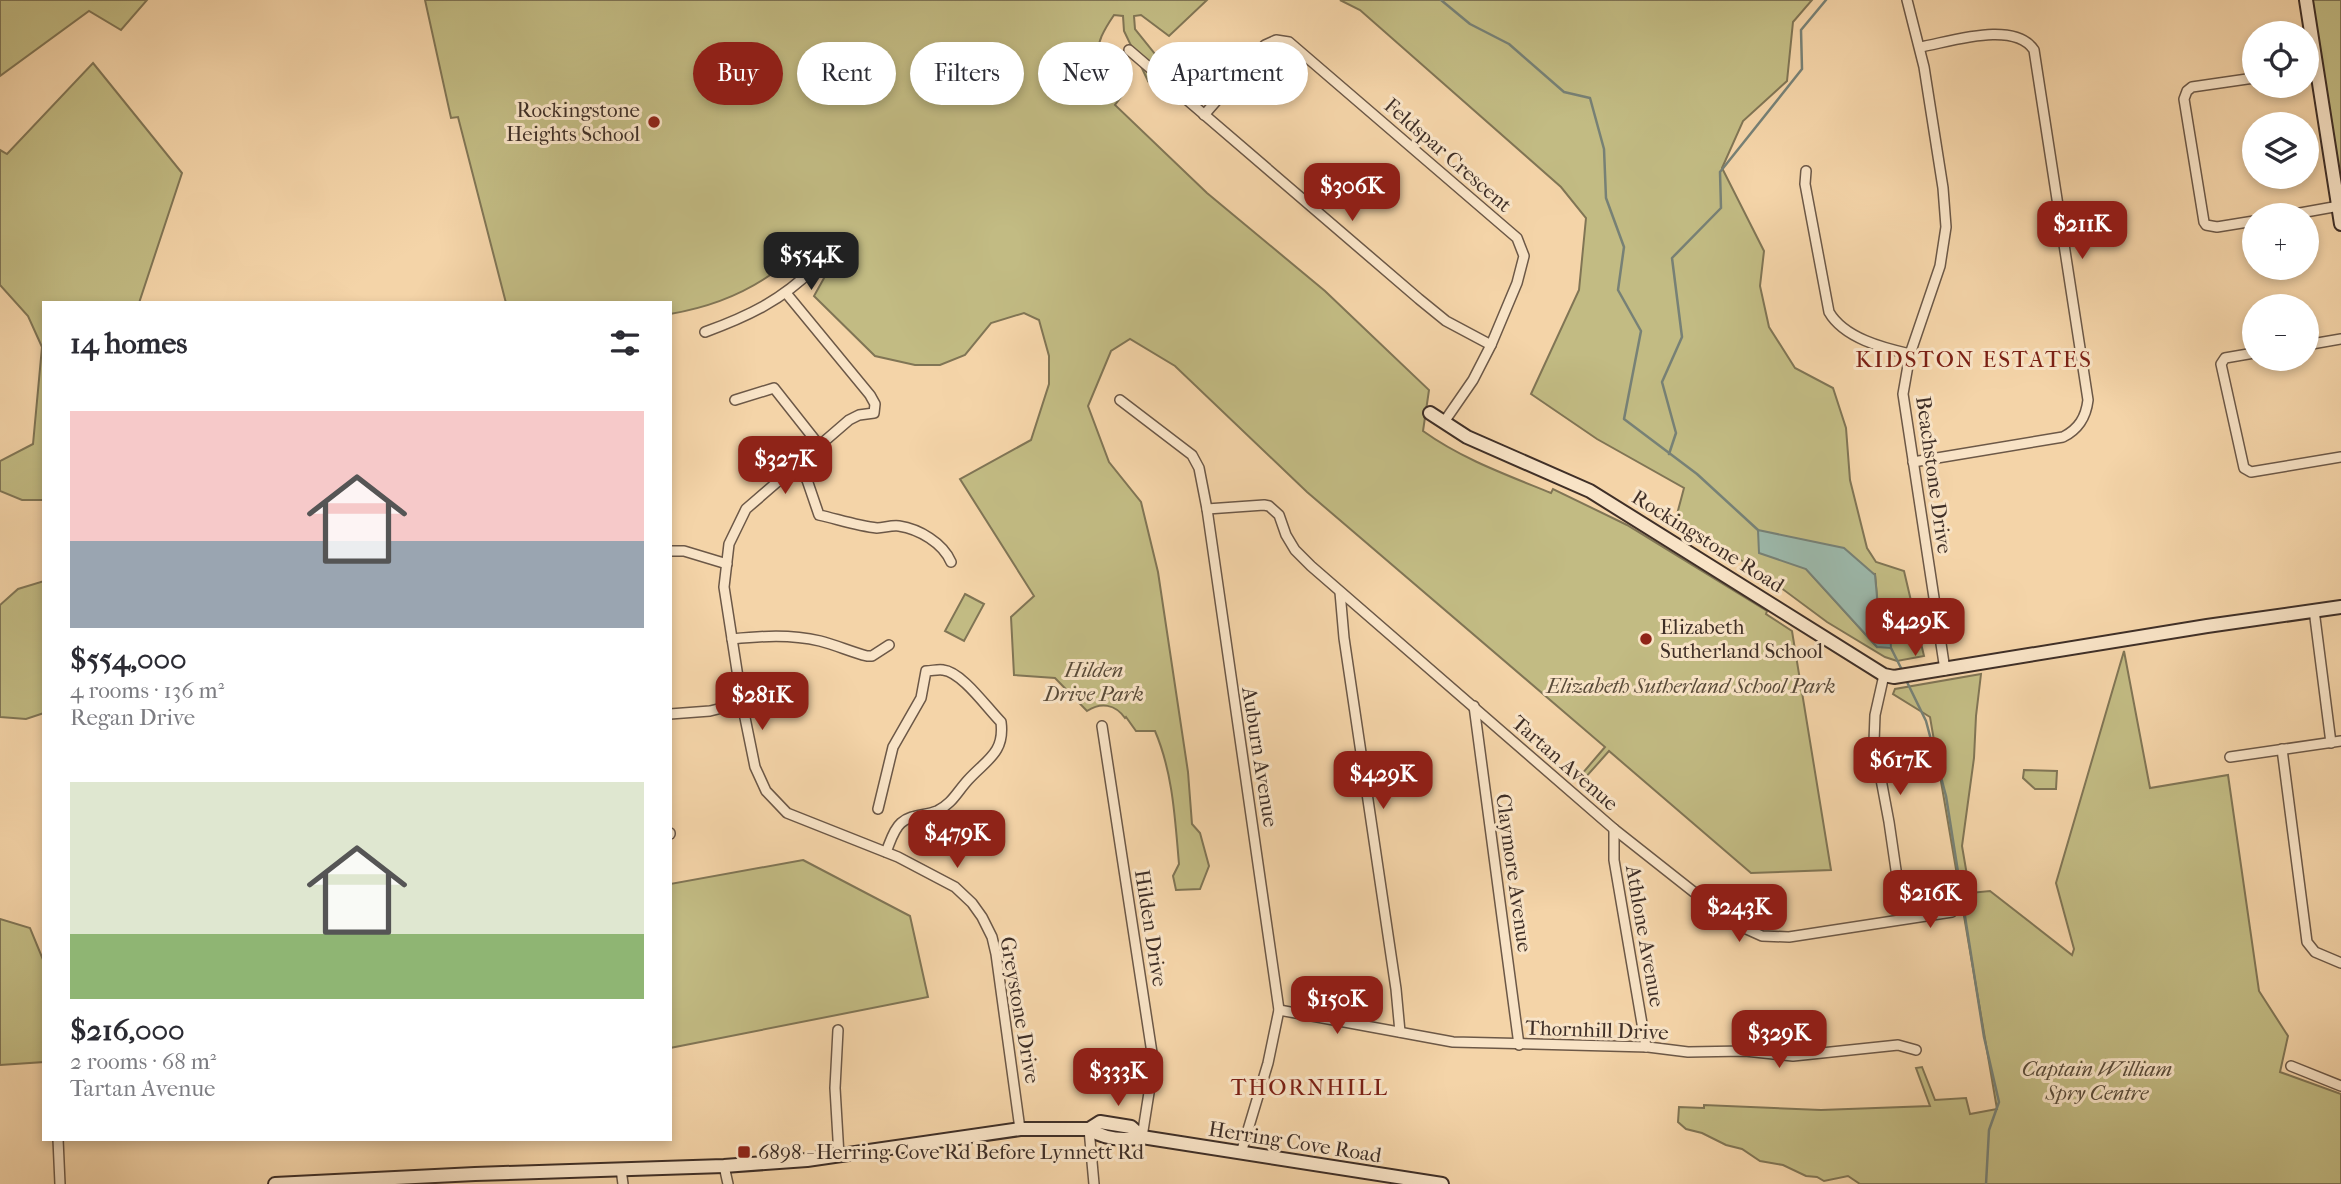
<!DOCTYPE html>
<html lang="en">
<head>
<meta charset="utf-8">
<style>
	:root { --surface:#fff; --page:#f7f7f7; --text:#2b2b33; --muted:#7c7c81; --accent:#8f2418 }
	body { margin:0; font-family:"IM FELL French Canon",serif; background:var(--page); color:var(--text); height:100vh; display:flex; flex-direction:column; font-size:26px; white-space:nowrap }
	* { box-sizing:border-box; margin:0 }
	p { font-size:23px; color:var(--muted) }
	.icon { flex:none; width:38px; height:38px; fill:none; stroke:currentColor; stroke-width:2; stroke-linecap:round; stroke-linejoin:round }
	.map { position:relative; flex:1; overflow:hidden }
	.drawer { position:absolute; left:42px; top:301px; width:630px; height:840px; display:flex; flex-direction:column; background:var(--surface); border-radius:0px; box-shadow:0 4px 10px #0003 }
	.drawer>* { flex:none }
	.top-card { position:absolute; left:693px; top:42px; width:665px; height:63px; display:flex; gap:14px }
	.controls { position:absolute; left:2242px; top:21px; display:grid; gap:14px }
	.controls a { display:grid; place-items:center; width:77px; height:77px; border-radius:50%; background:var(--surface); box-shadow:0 4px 10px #0003; font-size:35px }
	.price { position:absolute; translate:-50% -60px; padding:0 16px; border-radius:14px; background:var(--accent); color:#fff; font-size:23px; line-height:46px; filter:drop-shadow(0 2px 4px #0008) }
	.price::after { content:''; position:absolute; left:50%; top:42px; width:21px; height:16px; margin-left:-10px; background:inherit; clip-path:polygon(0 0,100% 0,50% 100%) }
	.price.active { background:#222; color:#fff }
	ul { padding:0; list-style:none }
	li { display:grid; align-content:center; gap:14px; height:371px; padding:0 28px }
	li span { display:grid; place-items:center; height:217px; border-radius:0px; color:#555 }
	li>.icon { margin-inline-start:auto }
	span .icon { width:126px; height:126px; fill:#fffc; stroke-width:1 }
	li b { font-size:30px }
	h2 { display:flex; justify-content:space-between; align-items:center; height:84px; padding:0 28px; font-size:30px }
	.pill { padding:0 24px; border-radius:32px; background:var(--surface); box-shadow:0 4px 10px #0003; font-size:24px; line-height:63px }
	.pill.active { background:var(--accent); color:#fff }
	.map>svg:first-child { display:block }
</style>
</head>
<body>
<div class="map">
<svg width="2341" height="1184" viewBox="0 0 2341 1184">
	<rect width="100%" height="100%" fill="#f4d4a8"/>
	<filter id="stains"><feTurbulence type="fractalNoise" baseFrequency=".00286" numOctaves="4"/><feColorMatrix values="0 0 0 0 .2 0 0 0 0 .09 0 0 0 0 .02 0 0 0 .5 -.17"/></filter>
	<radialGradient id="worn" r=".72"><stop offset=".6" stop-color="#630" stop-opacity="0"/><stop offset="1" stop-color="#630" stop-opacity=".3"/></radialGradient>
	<g fill="#c2bb83" stroke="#807555" stroke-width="2" fill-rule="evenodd">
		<polygon points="0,0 147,0 121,30 89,11 0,76"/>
		<path d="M425,0H1207L1169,36L1141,15L1134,16L1135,29L1163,64L1148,81L1124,31L1123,16L1114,15C1087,55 1098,56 1127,89L1115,105L1207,193L1325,291L1429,390L1423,431C1462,459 1507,475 1551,493L1553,489L1627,525L1767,611L1766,614L1792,631L1831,870L1751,873L1609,751L1585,778L1581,775L1605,747L1307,492L1175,366L1130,339L1111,351L1088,406L1109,462L1141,502L1158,572L1188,772L1192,824L1200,833L1209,866L1200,889L1176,890L1173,876L1179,864C1175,819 1173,773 1155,731H1136L1126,717L1125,718C1115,704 1101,702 1087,711L1055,678L1014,675L1011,617L1034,596L960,479L1031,440L1049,384V356L1039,320L1024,313L991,323L965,355L940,365H915L875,356L814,296L833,262L809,241C772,282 724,305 670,314V303H506L458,117L451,118Z"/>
		<path d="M1340,0H1812L1793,22L1787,81L1743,121L1722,168L1764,251L1760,286L1769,327L1795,368L1833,388L1846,428L1850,480L1867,548L1876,562L1904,571L1924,656L1897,661L1885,657L1827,622L1761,573L1676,518L1684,488L1597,439L1531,394L1579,290L1586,218L1561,187L1360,10ZM1806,569L1875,574L1879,619L1890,633L1877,647Z"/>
		<polygon points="2306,0 2341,0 2341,227"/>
		<polygon points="93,63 182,173 139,303 44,303 44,500 22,500 0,491 0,461 33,444 42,347 28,316 0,285 0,150 7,154"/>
		<polygon points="44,581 44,713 26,719 0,717 0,605 18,589"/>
		<polygon points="965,594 984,604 964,641 945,631"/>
		<polygon points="2124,651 2150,788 2228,775 2259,991 2288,1036 2280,1072 2341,1094 2341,1184 1860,1184 1848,1176 1824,1181 1817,1177 1806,1176 1783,1165 1760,1161 1742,1149 1726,1145 1702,1133 1686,1129 1678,1122 1679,1107 1704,1108 1704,1105 1821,1110 1930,1106 1916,1068 1922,1067 1935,1100 1966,1098 1970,1114 1997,1109 1930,717 1893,694 1895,689 1981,674 1976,716 1974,758 1962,846 1970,893 1990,891 2072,955 2074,949 2056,883"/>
		<polygon points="2024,770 2057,771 2056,789 2035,789 2023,778"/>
		<polygon points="803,860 910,916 928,997 670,1048 670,884"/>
		<polygon points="0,919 30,928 44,962 44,1062 0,1065"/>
	</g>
	<polygon fill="#9cb8aa" stroke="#778176" stroke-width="2" points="1758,530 1844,548 1875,575 1879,619 1890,633 1891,648 1877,647 1806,569 1759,553"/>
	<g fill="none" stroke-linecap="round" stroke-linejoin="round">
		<g stroke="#778176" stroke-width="2.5">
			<polyline points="1441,0 1470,24 1509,44 1564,92 1590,98 1604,149 1606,198 1624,247 1618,290 1641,331 1624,419 1697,474 1758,530"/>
			<polyline points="1669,454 1676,433 1662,382 1682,337 1672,258 1721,208 1720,172 1802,69 1801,30 1826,0"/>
			<polyline points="1891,648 1902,670"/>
			<polyline points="1906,680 1926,721 1946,796 1984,1037 1999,1102 1989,1130 1986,1184"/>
		</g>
		<g stroke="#6c5847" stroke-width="12">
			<g id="street">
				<polyline points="1907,0 1924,67 1943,188 1946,227 1940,266 1910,354 1903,394 1945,670"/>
				<polyline points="1129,50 1419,299 1446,321 1491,345"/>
				<polyline points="2254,78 2192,87 2187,91 2184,99 2204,222 2206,225 2217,227 2254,221"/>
				<polyline points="1204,115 1265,45 1276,40 1289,42 1517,238 1524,256 1517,283 1491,345 1473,380 1444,422"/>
				<path d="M1806,171L1805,184L1829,312C1844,338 1883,348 1910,354"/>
				<polyline points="2289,215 2339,206"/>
				<polyline points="786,293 870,395 875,404 874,413 859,415 849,420 746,509 729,544 724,587 742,703 755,767 766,791 787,813 898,857 955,887 972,903 982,917 992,937 996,954 1020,1129"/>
				<path d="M705,332C749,316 782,300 815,267"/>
				<polyline points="2306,345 2341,339"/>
				<polyline points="2254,353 2225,358 2221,364 2244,468 2251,472 2341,457"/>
				<polyline points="735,400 774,388 819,445"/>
				<polyline points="1120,400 1192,455 1199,468 1207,509 1279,1010 1268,1063 1241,1153"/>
				<path d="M1913,462L2063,437C2079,429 2086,417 2088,400L2034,50C2014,20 1950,42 1920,47"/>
				<path d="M796,466L807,480L819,515C837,519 858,526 877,528C884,528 891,525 899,526C919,529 943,543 951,562"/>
				<polyline points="1207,509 1264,505 1269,506 1279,515 1286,535 1295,550 1311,566 1614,829 1733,923 1762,936 1789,937 1952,912"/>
				<polyline points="670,551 684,551 727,564"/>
				<polyline points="1340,592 1344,638 1396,989 1400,1032"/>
				<polyline points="2314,610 2331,743"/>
				<path d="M732,639C762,636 790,634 820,641C836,645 851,652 867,656H872L889,645"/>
				<polyline points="1884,675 1875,715 1874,742 1889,822 1903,918"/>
				<polyline points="1474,706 1519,1045"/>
				<polyline points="670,714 710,711 742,703"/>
				<polyline points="1102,726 1152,1053 1151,1080 1142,1137"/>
				<polyline points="2282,749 2307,942 2315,952 2341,963"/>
				<polyline points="2230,757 2341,741"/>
				<path d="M878,809L893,747L921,698L926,671C932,671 938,669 943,670C962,672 987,708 1001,722C1005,753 986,760 968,780C957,792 952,804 937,811C925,816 911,814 901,823C893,830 890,843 886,852"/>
				<polyline points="1614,829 1614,860 1646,1047"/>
				<polyline points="670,833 670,834"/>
				<polyline points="1279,1010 1453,1042 1648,1047 1688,1052 1745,1051 1793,1056 1898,1045 1916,1050"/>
				<polyline points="838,1030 835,1088 839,1156"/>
				<polyline points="2291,1066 2341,1086"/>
				<polyline points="1089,1129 1094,1184"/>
				<polyline points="58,1139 60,1184"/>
				<polyline points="724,1166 728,1184"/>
				<polyline points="621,1169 623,1184"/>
			</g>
		</g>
		<g stroke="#3f2f27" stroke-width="16">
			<g id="secondary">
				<polyline points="2306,0 2341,224"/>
				<polyline points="1430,413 1467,437 1590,491 1884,675 1894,677 2207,626 2341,607"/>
				<path d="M1089,1129C1105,1139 1124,1141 1142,1137L1442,1184"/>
				<polyline points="275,1184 475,1174 724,1166 807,1160 1020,1129 1089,1129 1100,1122 1131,1127 1142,1137"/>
			</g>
		</g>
		<use href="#street" stroke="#f8e3c6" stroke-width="9"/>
		<use href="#secondary" stroke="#f8e3c6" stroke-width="12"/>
	</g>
	<g fill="#8f2418" stroke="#f8e3c6" stroke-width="2.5">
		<circle cx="654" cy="122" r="7"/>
		<circle cx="1646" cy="639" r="7"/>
		<rect x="737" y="1145" width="14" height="14" rx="3.5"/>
	</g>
	<g text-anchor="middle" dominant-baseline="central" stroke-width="6" stroke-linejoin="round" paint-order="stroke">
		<g font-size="21" fill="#3f2f27" stroke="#f8e3c6" text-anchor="start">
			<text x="640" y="110" text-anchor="end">Rockingstone<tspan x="640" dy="24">Heights School</tspan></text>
			<text x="1660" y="627">Elizabeth<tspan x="1660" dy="24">Sutherland School</tspan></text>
			<text x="758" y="1152">6898 - Herring Cove Rd Before Lynnett Rd</text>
		</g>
		<g font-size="21" fill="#3f2f27" stroke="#f8e3c6">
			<text transform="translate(1448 155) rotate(41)">Feldspar Crescent</text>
			<text transform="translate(1934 475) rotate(82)">Beachstone Drive</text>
			<text transform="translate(1708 541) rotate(32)">Rockingstone Road</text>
			<text transform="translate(1260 757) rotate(81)">Auburn Avenue</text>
			<text transform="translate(1565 763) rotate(41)">Tartan Avenue</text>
			<text transform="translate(1514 873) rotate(82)">Claymore Avenue</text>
			<text transform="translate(1151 928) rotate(81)">Hilden Drive</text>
			<text transform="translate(1645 936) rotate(80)">Athlone Avenue</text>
			<text transform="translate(1020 1010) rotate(80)">Greystone Drive</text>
			<text transform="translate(1597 1030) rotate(2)">Thornhill Drive</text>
			<text transform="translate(1295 1142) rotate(9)">Herring Cove Road</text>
		</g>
		<g font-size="21" font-style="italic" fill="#594b39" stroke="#f8e3c6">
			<text x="1094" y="670">Hilden<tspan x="1094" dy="24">Drive Park</tspan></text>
			<text x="1691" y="686">Elizabeth Sutherland School Park</text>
			<text x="2097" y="1069">Captain William<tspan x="2097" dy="24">Spry Centre</tspan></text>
		</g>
		<g font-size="23" letter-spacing="2" fill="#7a1f14" stroke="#f8e3c6">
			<text x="1974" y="359">KIDSTON ESTATES</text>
			<text x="1310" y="1087">THORNHILL</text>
		</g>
	</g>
	<rect width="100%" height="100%" filter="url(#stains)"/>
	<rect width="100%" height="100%" fill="url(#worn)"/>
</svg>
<div class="controls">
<a><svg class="icon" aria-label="locate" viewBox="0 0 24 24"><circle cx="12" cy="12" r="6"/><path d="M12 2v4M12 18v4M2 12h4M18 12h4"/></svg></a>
<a><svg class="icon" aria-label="layers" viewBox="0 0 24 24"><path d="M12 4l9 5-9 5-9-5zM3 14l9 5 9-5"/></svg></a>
<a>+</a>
<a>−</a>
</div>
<b class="price" style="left:1352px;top:223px">$306K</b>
<b class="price" style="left:2082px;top:261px">$211K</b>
<b class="price active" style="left:811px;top:292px">$554K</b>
<b class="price" style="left:785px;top:496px">$327K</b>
<b class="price" style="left:1915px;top:658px">$429K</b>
<b class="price" style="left:762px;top:732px">$281K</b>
<b class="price" style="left:1900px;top:797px">$617K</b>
<b class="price" style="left:1383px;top:811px">$429K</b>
<b class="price" style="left:957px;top:870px">$479K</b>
<b class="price" style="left:1930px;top:930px">$216K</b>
<b class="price" style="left:1739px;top:944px">$243K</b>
<b class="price" style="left:1337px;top:1036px">$150K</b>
<b class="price" style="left:1779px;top:1070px">$329K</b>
<b class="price" style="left:1118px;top:1108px">$333K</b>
<div class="top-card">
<a class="pill active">Buy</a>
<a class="pill">Rent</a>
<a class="pill">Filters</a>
<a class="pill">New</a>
<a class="pill">Apartment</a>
</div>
<section class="drawer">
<h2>14 homes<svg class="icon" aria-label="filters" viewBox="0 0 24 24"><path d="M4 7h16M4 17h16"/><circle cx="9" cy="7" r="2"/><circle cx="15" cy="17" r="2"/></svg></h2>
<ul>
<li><span style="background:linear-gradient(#f6c9c9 60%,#9aa5b1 0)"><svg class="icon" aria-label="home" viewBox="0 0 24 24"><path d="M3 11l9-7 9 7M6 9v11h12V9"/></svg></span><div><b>$554,000</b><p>4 rooms · 136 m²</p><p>Regan Drive</p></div></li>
<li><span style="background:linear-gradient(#dfe7d0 70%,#8fb573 0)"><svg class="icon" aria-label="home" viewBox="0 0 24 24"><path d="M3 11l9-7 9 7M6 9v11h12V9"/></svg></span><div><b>$216,000</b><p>2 rooms · 68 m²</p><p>Tartan Avenue</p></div></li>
</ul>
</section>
</div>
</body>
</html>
